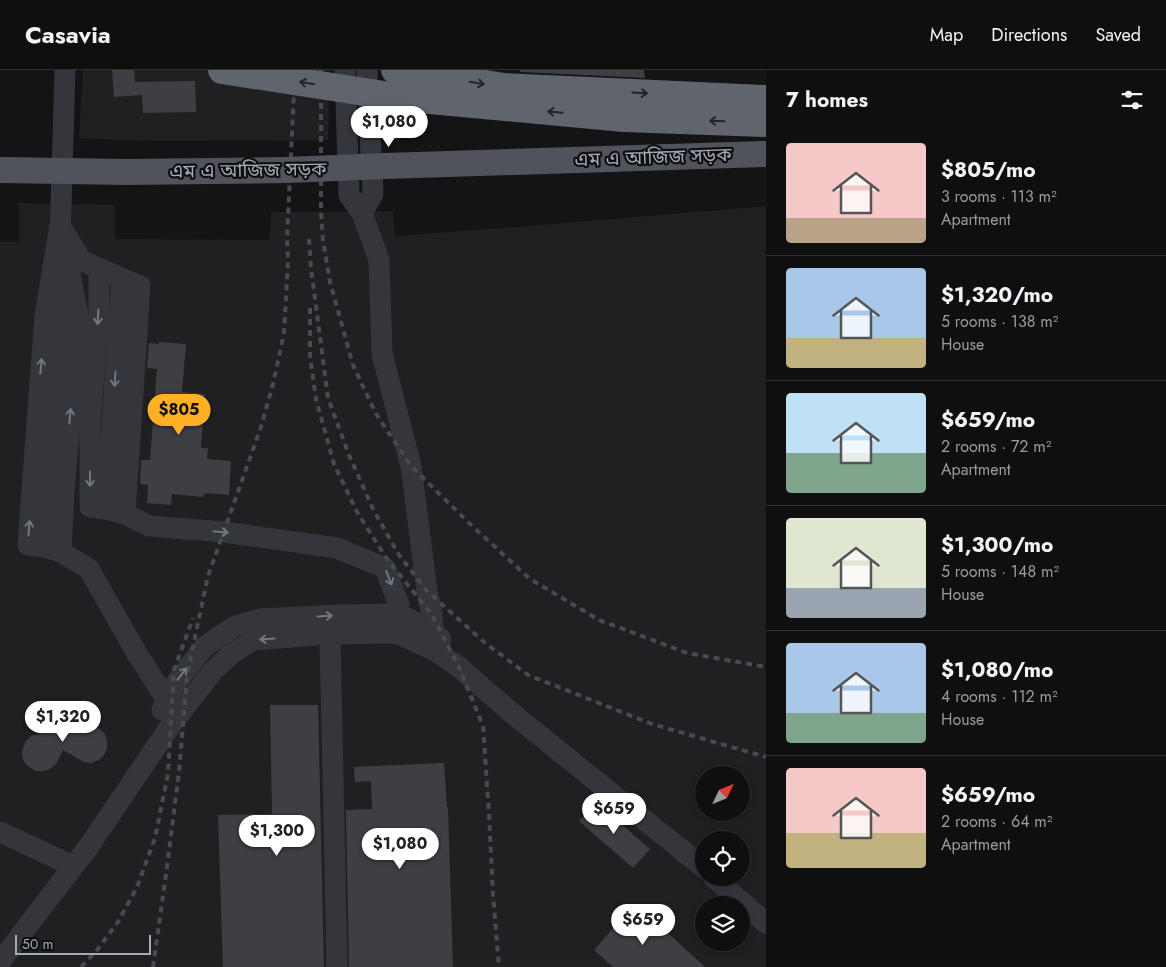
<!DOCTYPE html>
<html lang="en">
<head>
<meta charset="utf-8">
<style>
	:root { --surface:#0f0f10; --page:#181819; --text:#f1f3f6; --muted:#9b9c9f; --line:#2f2f30; --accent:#ffb023 }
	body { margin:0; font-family:Jost,"Noto Sans Bengali",sans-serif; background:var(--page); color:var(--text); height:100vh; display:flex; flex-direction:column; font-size:19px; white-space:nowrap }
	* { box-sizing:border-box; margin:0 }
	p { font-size:16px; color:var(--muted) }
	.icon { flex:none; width:28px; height:28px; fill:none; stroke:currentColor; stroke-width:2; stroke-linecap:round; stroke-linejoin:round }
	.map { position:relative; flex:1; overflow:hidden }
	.side { display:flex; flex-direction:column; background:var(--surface); width:400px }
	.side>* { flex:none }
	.needle { width:32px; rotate:47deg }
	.controls { position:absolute; left:695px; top:696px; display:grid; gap:10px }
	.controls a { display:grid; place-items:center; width:55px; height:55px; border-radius:50%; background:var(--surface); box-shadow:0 2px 8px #0003,0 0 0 1px var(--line); font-size:25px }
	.scale { position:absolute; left:15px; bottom:12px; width:136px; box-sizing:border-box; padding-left:5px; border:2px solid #a4abb7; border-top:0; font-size:14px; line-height:18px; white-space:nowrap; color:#a4abb7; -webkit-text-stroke:4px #0f0f11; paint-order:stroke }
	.price { position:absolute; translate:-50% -42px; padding:0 11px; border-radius:18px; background:#fff; color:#222; font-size:16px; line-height:32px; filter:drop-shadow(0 1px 2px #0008) }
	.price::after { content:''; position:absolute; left:50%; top:30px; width:15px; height:11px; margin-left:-8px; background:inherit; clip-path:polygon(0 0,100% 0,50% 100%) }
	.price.selected { background:var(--accent); color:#111 }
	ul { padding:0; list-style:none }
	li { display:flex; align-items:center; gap:15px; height:125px; padding:0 20px }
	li+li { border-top:1px solid var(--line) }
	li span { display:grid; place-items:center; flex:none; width:140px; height:100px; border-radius:5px; color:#555 }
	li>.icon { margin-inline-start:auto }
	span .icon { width:60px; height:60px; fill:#fffc; stroke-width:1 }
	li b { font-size:21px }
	h2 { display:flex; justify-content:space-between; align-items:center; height:60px; padding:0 20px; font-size:21px }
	header { display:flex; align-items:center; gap:30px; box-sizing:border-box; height:70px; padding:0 25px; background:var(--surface); border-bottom:1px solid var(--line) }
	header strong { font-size:24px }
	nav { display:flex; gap:28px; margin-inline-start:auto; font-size:18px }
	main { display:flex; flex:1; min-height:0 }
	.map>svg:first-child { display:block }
</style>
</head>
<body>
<header>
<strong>Casavia</strong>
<nav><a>Map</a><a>Directions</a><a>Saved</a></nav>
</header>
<main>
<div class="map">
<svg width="766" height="897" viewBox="0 0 766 897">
	<rect width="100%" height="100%" fill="#141416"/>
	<g fill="#202023" fill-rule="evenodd">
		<polygon points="83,0 329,0 328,70 157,71 79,68"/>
		<path d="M19,133L115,135V169L270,170L271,142H333L393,141L395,166L530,156L766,136V897H0V172H19ZM704,705H741V742H704ZM704,770H741V808H704ZM704,835H741V872H704Z"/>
	</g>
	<g fill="#3e3f43">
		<polygon points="112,0 134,0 135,12 195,11 196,42 143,43 142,25 114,27"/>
		<polygon points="520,0 644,0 645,8 520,2"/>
		<polygon points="159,272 186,274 182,322 205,324 201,378 208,378 207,389 231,391 229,425 204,423 203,427 172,424 171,435 147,433 148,415 140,414 141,390 150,390 157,299 147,298 149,273 159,274"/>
		<polygon points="270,635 318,635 324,897 223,897 218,745 272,744"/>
		<polygon points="68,640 71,660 87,656 93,656 100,659 105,664 107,671 107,678 104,685 99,690 91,693 84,692 63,680 56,694 50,699 43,701 36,701 29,697 24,692 22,685 23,678 26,671 31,666 45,662 43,643"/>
		<polygon points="444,693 447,737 448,737 453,897 349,897 346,740 372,739 371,711 355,712 354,697"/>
		<polygon points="596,732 650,779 633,798 579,751"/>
		<polygon points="629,840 641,850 647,844 705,897 613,897 594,880"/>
	</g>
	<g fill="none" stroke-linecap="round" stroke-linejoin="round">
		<g stroke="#34363b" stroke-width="21">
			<polyline points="345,0 349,125 362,143 379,190 382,284 411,396 427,521 432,545 434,580"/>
			<polyline points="362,143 373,124 367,0"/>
			<polyline points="60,156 45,245 28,475 44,477 61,482 89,499 136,582 177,646"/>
			<polyline points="60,156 82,191 140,216 125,444"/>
			<polyline points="60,170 65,0"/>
			<polyline points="99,198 99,243 90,354 90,437 106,439 125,444 149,456 224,462 337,478 385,498 399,535 396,563"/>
			<polyline points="106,439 122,208"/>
			<path d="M44,477C51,389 61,301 61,213"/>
			<polyline points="61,482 64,422 79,250 63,168"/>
			<polyline points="330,564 337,897"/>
			<polyline points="162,640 166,628 173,617 204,577 235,556 260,549 339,545 398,544 433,560 441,569"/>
			<polyline points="0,762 73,796"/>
			<polyline points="714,808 766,853"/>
			<polyline points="0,892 89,776 171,655 213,601 230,585 253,570 330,564 396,563 434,580 459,597 513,644 704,798"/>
		</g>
		<g stroke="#50535b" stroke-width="26">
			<polyline points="385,96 766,84"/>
			<polyline points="127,102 287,100"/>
		</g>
		<polyline stroke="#60646d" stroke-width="28" points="395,0 504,17 766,29"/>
		<g stroke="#474a50" stroke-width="4" stroke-dasharray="6 5" stroke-linecap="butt">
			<polyline points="321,0 321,143 323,170 330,212 353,295 376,344 411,396 468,452 530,509 599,550 687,583 766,597"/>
			<polyline points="309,169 311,198 328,328 349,385 373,439 399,485 427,521 484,572 528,605 652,654 766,687"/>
			<polyline points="310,238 310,287 316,329 334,394 357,442 387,489 432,545 459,597 483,656 489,744 493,825 499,897"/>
			<polyline points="81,897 97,880 118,852 137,817 155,768 168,704 174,600 193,548"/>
			<polyline points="153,897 167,797 179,702 187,605 208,506 261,357 273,314 284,263 288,192 287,169 295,0"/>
		</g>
		<g stroke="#50535b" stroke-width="26">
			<polyline points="1,100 127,102"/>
			<polyline points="287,100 385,96"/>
		</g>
		<polyline stroke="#60646d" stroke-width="28" points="222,0 397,27 624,48 766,53"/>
	</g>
	<defs><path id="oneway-shaft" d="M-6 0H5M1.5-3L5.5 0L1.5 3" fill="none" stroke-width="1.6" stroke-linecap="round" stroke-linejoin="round" transform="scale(1.25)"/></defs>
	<g stroke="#232428">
		<use href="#oneway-shaft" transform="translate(307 13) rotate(-171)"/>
		<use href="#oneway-shaft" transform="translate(477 13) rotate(9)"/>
		<use href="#oneway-shaft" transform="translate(640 23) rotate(3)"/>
		<use href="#oneway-shaft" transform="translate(555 42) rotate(-175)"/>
		<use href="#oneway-shaft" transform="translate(717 51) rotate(-178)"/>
	</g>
	<g stroke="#72767f">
		<use href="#oneway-shaft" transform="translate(98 247) rotate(93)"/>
		<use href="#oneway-shaft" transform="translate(41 296) rotate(-85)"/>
		<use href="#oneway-shaft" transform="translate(115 309) rotate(94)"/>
		<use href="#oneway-shaft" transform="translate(70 346) rotate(-85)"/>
		<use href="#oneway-shaft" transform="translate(90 409) rotate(90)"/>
		<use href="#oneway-shaft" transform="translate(29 458) rotate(-86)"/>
		<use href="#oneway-shaft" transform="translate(221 462) rotate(6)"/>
		<use href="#oneway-shaft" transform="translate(389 508) rotate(68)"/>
		<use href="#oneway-shaft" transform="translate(325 546) rotate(-3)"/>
		<use href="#oneway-shaft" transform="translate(267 569) rotate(176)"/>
		<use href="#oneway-shaft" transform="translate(182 604) rotate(-52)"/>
	</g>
	<g text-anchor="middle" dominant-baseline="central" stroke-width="4.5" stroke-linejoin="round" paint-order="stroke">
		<g font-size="19" fill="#a4abb7" stroke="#0f0f11">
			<text transform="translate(653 87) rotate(-2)">এম এ আজিজ সড়ক</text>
			<text transform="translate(248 100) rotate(-1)">এম এ আজিজ সড়ক</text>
		</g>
	</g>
</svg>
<div class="controls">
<a><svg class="needle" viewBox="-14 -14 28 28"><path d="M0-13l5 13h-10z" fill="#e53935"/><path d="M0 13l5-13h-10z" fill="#9b9c9f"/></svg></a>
<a><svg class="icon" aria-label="locate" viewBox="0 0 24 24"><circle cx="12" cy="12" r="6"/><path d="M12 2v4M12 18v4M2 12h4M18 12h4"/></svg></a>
<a><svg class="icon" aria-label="layers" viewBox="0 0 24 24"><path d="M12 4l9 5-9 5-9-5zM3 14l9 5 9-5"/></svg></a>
</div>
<div class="scale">50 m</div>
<b class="price" style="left:389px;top:78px">$1,080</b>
<b class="price selected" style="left:179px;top:366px">$805</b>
<b class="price" style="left:63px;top:673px">$1,320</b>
<b class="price" style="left:614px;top:765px">$659</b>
<b class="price" style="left:277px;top:787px">$1,300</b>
<b class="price" style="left:400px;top:800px">$1,080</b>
<b class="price" style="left:643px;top:876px">$659</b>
</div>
<section class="side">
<h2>7 homes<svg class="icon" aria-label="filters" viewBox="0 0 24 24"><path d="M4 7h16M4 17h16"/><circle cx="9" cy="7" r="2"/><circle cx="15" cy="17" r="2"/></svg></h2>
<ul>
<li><span style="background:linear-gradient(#f6c9c9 75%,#b9a48a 0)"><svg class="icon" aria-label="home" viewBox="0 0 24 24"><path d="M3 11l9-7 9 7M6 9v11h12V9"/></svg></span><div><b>$805/mo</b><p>3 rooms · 113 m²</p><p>Apartment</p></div></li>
<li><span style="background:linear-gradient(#a9c7e8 70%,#c2b280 0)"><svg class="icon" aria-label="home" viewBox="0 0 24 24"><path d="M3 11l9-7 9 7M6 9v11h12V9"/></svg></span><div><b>$1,320/mo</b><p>5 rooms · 138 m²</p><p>House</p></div></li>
<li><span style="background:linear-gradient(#bfe0f5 60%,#7fa58c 0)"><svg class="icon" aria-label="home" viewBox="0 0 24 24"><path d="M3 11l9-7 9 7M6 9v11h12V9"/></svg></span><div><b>$659/mo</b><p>2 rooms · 72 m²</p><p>Apartment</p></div></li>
<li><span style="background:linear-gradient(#dfe7d0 70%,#9aa5b1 0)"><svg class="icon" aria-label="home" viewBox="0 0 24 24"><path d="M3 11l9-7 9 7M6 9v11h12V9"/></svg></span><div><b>$1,300/mo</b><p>5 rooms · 148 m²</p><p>House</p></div></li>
<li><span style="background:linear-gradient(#a9c7e8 70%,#7fa58c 0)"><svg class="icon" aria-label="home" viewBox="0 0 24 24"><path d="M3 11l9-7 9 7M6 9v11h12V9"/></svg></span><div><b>$1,080/mo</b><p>4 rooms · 112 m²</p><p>House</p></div></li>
<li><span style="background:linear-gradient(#f6c9c9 65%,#c2b280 0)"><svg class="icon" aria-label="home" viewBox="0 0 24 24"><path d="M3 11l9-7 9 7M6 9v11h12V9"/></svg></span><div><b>$659/mo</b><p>2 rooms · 64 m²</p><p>Apartment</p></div></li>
</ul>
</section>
</main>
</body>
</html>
